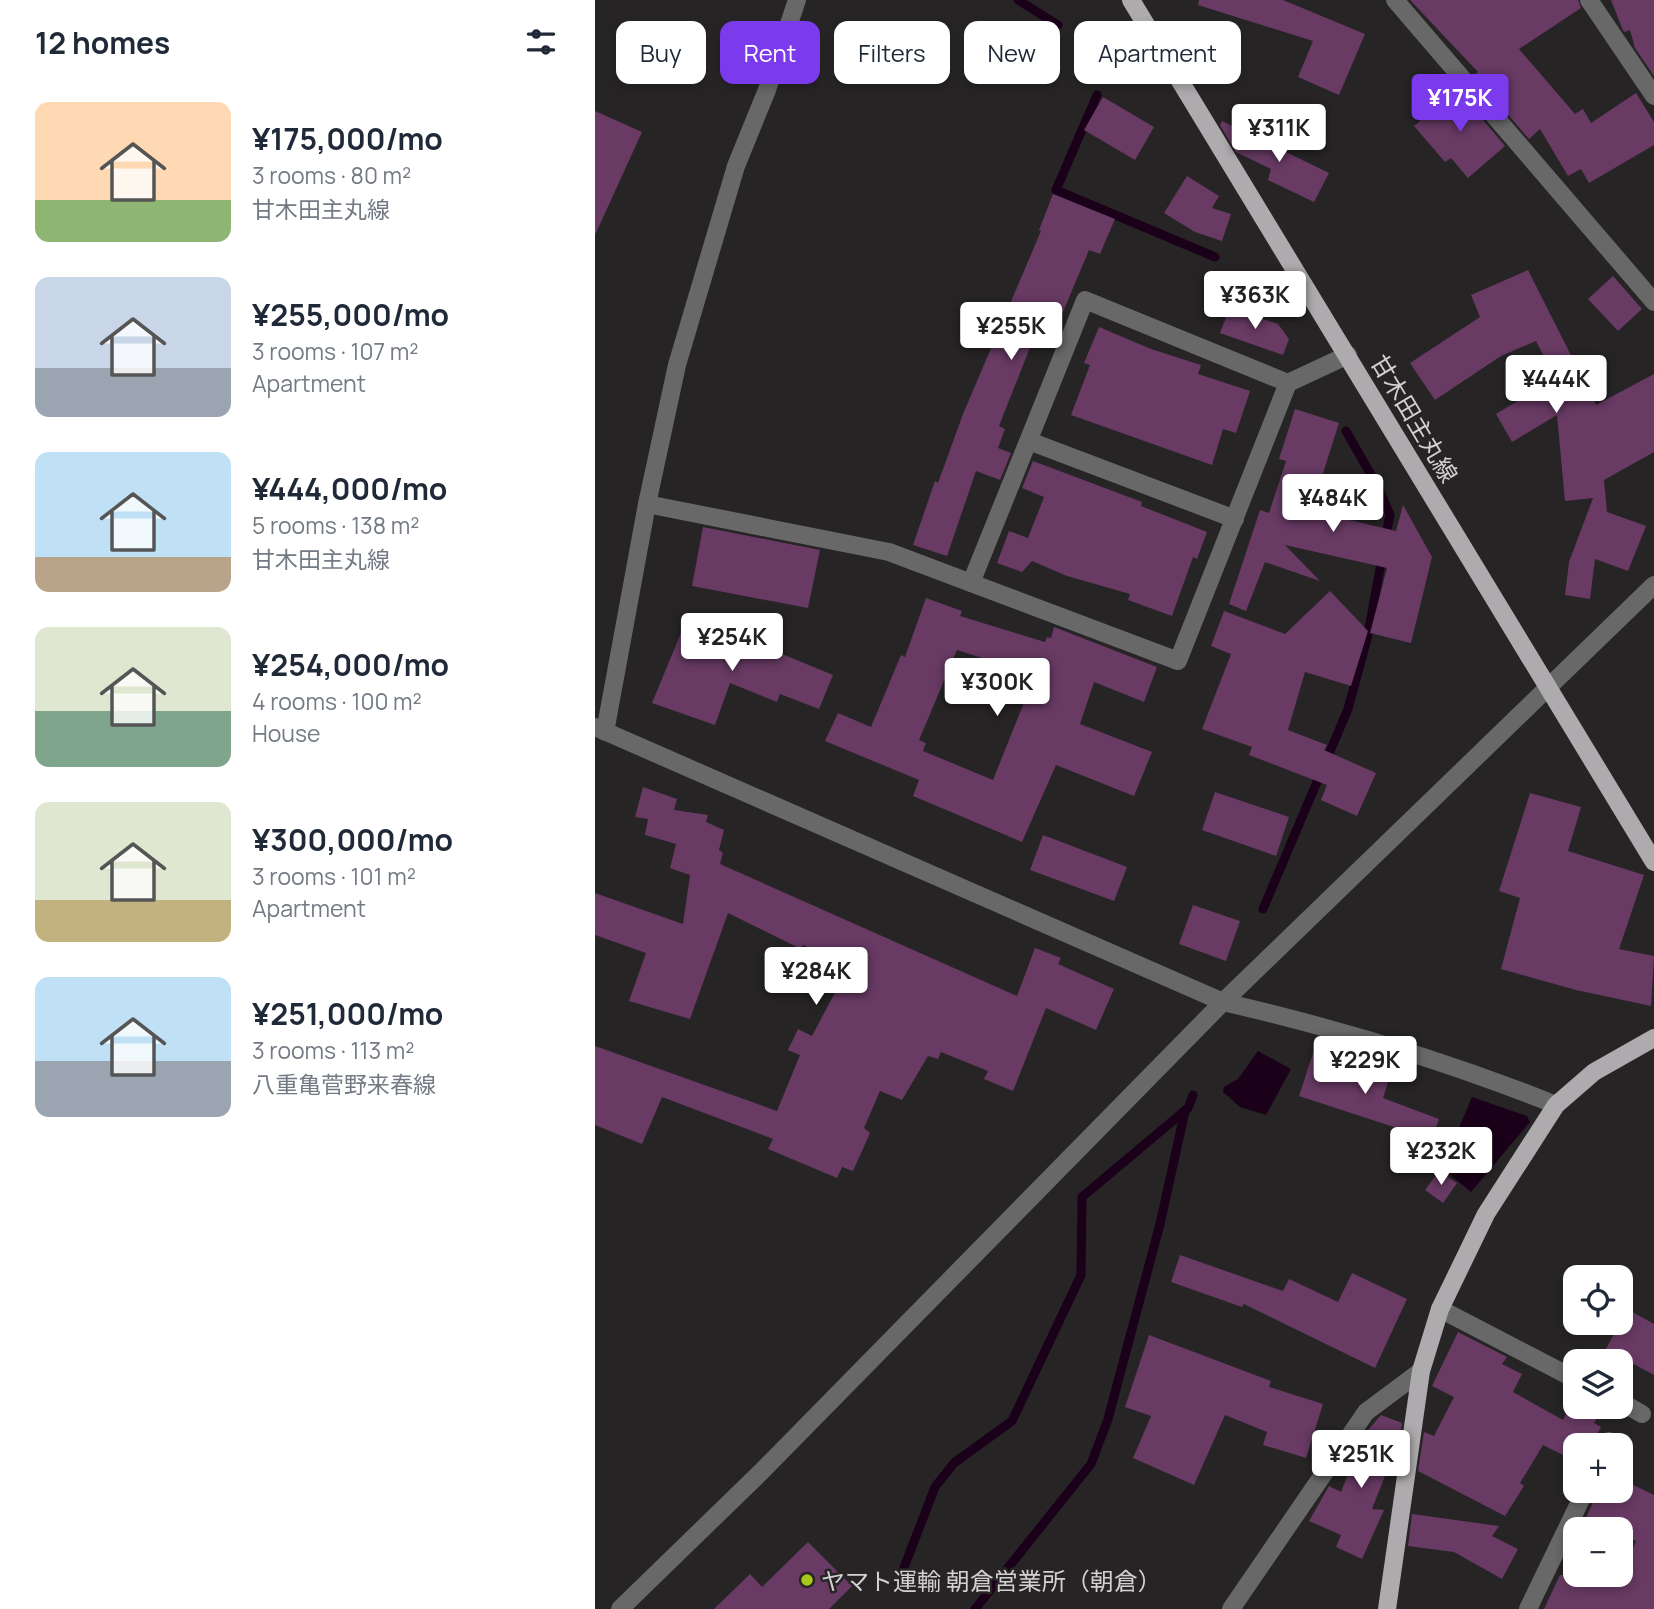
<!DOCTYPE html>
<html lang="en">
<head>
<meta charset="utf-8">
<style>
	:root { --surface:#fff; --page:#f2f2f3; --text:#1f2937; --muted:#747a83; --accent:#7c3aed }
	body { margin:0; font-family:Manrope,"Noto Sans JP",sans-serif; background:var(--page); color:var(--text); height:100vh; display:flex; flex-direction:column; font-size:26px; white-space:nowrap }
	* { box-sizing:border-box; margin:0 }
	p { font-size:23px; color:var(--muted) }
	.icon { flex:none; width:38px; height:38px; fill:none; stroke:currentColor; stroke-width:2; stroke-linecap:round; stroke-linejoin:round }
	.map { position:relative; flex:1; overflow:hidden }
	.side { display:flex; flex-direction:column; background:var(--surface); width:595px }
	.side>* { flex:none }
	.top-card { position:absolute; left:21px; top:21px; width:665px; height:63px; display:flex; gap:14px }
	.controls { position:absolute; left:968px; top:1265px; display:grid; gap:14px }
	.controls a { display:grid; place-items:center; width:70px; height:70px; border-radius:14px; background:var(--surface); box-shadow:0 4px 10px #0003; font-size:35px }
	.price { position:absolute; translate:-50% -60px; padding:0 16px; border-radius:7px; background:#fff; color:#222; font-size:23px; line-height:46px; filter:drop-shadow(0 2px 4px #0008) }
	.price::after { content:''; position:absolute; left:50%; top:42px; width:21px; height:16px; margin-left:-10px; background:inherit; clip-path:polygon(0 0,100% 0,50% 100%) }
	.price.active { background:var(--accent); color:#fff }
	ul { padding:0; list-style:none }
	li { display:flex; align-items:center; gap:21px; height:175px; padding:0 35px }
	li span { display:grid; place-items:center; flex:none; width:196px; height:140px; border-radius:14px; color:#555 }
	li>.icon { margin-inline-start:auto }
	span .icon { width:84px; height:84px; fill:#fffc; stroke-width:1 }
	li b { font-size:30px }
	h2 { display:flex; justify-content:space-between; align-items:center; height:84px; padding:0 35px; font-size:30px }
	.tag { padding:0 24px; border-radius:14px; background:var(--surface); box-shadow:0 4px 10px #0003; font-size:24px; line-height:63px }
	.tag.active { background:var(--accent); color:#fff }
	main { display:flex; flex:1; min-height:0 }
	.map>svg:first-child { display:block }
</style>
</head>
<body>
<main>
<section class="side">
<h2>12 homes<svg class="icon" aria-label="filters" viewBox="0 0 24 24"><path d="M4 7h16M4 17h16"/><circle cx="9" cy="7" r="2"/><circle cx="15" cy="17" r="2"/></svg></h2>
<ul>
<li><span style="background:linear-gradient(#ffd9b3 70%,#8fb573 0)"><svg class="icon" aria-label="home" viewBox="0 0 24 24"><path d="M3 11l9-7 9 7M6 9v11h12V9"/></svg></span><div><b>¥175,000/mo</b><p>3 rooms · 80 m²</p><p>甘木田主丸線</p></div></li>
<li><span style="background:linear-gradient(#c9d6e8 65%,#9aa5b1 0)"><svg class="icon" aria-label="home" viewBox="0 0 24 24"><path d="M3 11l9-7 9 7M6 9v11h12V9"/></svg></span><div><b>¥255,000/mo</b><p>3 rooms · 107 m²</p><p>Apartment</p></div></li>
<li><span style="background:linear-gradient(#bfe0f5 75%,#b9a48a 0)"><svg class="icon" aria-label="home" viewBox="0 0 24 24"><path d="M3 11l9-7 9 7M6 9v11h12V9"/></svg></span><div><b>¥444,000/mo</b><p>5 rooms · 138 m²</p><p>甘木田主丸線</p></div></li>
<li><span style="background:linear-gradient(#dfe7d0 60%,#7fa58c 0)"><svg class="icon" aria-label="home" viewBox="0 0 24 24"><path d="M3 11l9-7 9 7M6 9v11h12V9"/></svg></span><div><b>¥254,000/mo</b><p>4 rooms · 100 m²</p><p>House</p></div></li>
<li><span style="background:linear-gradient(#dfe7d0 70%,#c2b280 0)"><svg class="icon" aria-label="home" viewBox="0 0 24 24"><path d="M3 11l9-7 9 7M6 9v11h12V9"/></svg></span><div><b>¥300,000/mo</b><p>3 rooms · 101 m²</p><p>Apartment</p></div></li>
<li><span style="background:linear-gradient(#bfe0f5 60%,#9aa5b1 0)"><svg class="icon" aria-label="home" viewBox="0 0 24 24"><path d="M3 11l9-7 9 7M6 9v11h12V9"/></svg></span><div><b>¥251,000/mo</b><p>3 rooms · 113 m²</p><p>八重亀菅野来春線</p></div></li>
</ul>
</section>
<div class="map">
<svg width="1059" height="1609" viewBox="0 0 1059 1609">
	<rect width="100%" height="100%" fill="#272426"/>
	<g fill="#1a0019">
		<polygon points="663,1051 696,1069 671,1115 645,1107 628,1092 629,1087 643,1079"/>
		<polygon points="877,1097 932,1116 935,1122 876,1192 847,1168"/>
	</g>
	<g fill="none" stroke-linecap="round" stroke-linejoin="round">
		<g stroke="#1a0019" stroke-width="9">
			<polyline points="423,0 463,25"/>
			<polyline points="502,95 461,190 620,257"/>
			<polyline points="751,431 783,487 795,515 790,540"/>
			<polyline points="668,909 753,709 772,639 787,558"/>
			<polyline points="303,1583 340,1487 359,1463 417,1421 486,1275 487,1197 593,1108 598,1095"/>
			<polyline points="380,1609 496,1464 513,1419 565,1224 590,1111"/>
		</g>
	</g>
	<g fill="#683a64" fill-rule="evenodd">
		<polygon points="604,0 688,0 770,34 744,95 703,77 718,41 603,5"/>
		<polygon points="815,0 983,0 986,8 924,49 980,114 988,109 996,123 1041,93 1059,122 1059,145 994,183 986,169 973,176 945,129 934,139 879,75 883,72"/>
		<polygon points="1016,0 1059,0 1059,76 1040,48 1035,30 1029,32 1027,28"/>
		<polygon points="862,89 910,146 873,178 856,158 850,162 819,126"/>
		<polygon points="508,97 559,127 540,160 489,130"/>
		<polygon points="0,111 47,132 0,235"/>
		<polygon points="627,121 734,173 719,202 673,180 676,169 641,152 625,125"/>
		<polygon points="592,176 624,196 617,208 636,214 627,241 600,232 569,213"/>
		<polygon points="458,194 520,219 505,254 494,250 465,319 449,312 404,426 410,429 403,448 416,453 405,480 381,471 352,556 318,545 340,481 343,483 368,414 446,231 444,230"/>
		<polygon points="933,270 1001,405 1059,374 1059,452 1009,480 1012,512 1051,526 1033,571 1000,559 995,599 970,595 974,562 998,498 970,501 962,415 917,442 901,414 960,378 941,341 906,356 840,400 815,363 885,317 876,295"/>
		<polygon points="1018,276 1047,309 1023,331 993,299"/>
		<polygon points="635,307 683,324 694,339 688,355 625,333"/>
		<polygon points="504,327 556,349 606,365 603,374 655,391 641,433 628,429 617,465 476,415 495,365 489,363"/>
		<polygon points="700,409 744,423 716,511 801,531 808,505 837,557 816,643 775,633 792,568 690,545 725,581 670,562 651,611 634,604 665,510 674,513 691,461 684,459"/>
		<polygon points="438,461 547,502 546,506 612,532 602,559 598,557 577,616 533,600 535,594 472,576 437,561 427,572 402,563 414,531 433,538 449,497 427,488"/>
		<polygon points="108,527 225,550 213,608 97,586"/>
		<polygon points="735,591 773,631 756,686 710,672 693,730 732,745 729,750 781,773 762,816 726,800 732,785 654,755 657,747 607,729 636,654 616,646 629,611 690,634"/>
		<path d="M331,598L367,611L365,616L450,642L452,637L456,638L459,627L562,667L549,702L499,682L485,724L557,752L539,796L461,765L427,842L318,796L324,780L230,741L243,713L276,727L306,655L310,657ZM362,650L440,675L398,780L328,751L331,743L324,740Z"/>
		<polygon points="93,616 164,641 163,644 238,675 224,709 185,694 182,702 135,683 120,725 57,703"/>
		<polygon points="48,787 82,799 79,810 113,815 111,822 129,830 124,850 128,853 125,864 422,996 440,948 466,958 463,964 519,989 501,1030 451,1008 418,1091 389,1079 393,1071 346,1052 343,1059 333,1056 307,1100 285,1091 269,1128 275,1133 258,1171 247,1167 242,1178 173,1149 178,1139 67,1097 47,1144 0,1125 0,1046 182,1111 205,1055 193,1050 203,1029 217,1036 255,964 208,945 206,949 133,913 95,1019 34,1001 51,953 0,935 0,893 88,924 95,875 75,868 81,844 50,835 53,819 40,817"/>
		<polygon points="620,792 694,817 681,856 607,830"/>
		<polygon points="935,793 986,807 973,851 1049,875 1024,949 1059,956 1056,1006 981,990 906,969 925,898 904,891"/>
		<polygon points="448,835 532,867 519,901 435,870"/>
		<polygon points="598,905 645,921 631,961 584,944"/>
		<polygon points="721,1044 797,1070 788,1098 844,1119 830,1159 807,1151 814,1132 704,1096"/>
		<polygon points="844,1171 862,1183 848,1203 830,1190"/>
		<polygon points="585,1255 688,1291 694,1279 743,1302 757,1273 812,1299 780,1368 649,1304 647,1307 576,1282"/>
		<polygon points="1032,1309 1059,1324 1059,1375 1011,1349"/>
		<polygon points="863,1332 912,1357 907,1364 927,1374 918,1392 968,1420 978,1401 980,1407 989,1407 1004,1415 999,1423 1006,1427 996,1446 976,1446 970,1456 948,1445 925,1483 929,1486 910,1516 823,1471 829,1432 839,1436 859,1397 837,1386"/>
		<polygon points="554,1335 676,1381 674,1387 728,1404 711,1458 668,1445 672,1432 630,1415 599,1485 538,1458 556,1416 530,1407"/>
		<polygon points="786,1415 807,1423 802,1460 797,1458 777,1509 789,1510 767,1559 741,1547 746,1535 714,1521 734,1486 746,1492 769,1435"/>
		<polygon points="1026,1479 1059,1495 1059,1609 949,1609 965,1575 1026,1575 1041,1541 1026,1534 1026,1530 1016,1530 991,1518 1003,1491 1026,1491"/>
		<polygon points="817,1514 904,1526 897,1536 923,1549 907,1579 859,1552 813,1546"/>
		<polygon points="213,1542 257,1586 234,1609 119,1609 155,1574 167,1587"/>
	</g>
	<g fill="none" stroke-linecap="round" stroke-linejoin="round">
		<g stroke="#696869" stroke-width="18">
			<polyline points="800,0 1059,302"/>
			<polyline points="994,0 1059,96"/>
			<polyline points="434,441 640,519"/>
			<polyline points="52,504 294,552 583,661 693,383 753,355"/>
			<polyline points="376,583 490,300 693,383"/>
			<path d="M0,727L628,1002C741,1028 854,1062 961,1105"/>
			<polyline points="10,732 52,504 82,365 141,166 172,90 202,0"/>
			<polyline points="845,1309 980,1379"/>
			<polyline points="1026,1402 1047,1414"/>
			<polyline points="1012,1446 1014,1441"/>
			<polyline points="25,1609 166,1472 628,1002 1059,585"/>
			<polyline points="636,1609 771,1412 826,1371"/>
			<polyline points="933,1609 990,1491"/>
		</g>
		<g stroke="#aeabae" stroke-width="18">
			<polyline points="536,0 1059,862"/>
			<polyline points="792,1609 826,1371 845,1309 891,1214 961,1105 999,1072 1059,1038"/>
		</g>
	</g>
	<circle fill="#a9c71b" stroke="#272426" stroke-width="2.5" cx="212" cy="1580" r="7"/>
	<g text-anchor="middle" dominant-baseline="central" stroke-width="5" stroke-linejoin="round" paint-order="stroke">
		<g font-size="24" fill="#d2d0d2" stroke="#272426">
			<text transform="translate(820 418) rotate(59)">甘木田主丸線</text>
		</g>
		<g font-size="24" fill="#d2d0d2" stroke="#272426" text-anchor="start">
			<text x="226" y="1580">ヤマト運輸 朝倉営業所（朝倉）</text>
		</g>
	</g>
</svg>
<div class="controls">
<a><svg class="icon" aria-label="locate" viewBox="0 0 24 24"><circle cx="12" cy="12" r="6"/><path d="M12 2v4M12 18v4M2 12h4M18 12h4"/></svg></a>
<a><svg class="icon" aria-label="layers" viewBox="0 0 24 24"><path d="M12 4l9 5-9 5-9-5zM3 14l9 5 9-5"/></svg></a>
<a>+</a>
<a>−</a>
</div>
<b class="price active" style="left:865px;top:134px">¥175K</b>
<b class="price" style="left:684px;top:164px">¥311K</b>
<b class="price" style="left:660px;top:331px">¥363K</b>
<b class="price" style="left:416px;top:362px">¥255K</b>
<b class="price" style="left:961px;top:415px">¥444K</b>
<b class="price" style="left:738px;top:534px">¥484K</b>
<b class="price" style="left:137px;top:673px">¥254K</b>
<b class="price" style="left:402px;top:718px">¥300K</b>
<b class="price" style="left:221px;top:1007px">¥284K</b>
<b class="price" style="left:770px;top:1096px">¥229K</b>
<b class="price" style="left:846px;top:1187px">¥232K</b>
<b class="price" style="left:766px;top:1490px">¥251K</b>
<div class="top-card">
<a class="tag">Buy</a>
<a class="tag active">Rent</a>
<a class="tag">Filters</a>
<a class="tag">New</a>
<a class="tag">Apartment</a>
</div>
</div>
</main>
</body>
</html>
